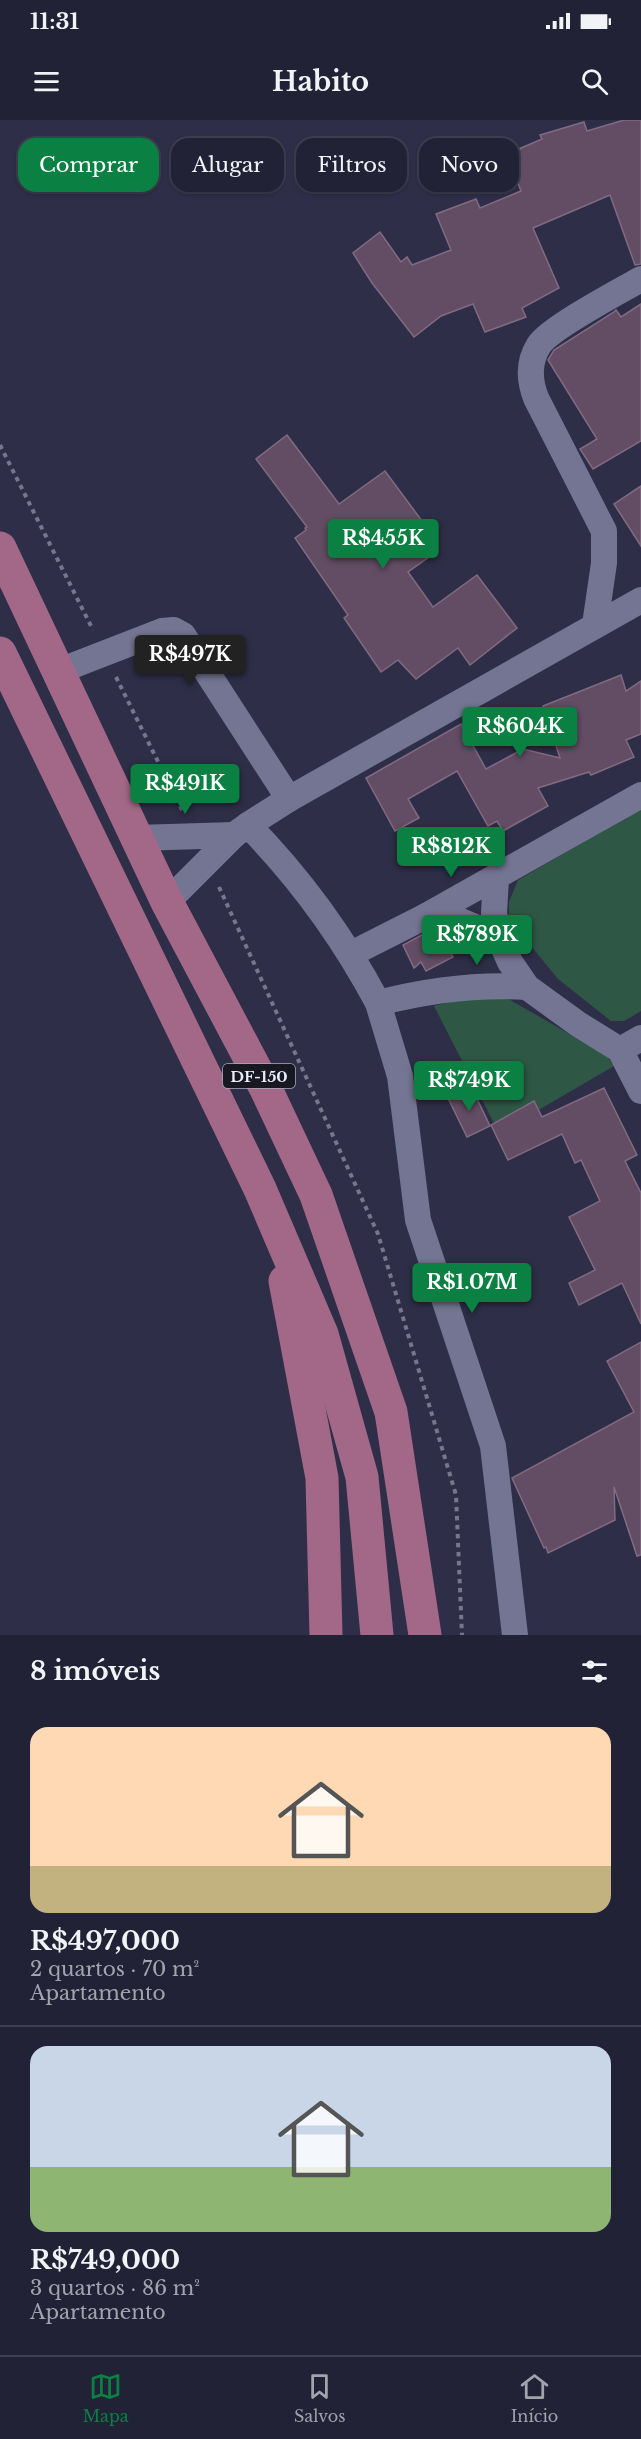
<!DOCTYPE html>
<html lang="pt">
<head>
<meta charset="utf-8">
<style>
	:root { --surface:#222236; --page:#2a2a3e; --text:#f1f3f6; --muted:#a2a4ad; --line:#3f3f51; --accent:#0b8043 }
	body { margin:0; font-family:"Libre Baskerville",serif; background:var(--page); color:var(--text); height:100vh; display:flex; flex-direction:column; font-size:22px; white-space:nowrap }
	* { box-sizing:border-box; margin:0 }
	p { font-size:20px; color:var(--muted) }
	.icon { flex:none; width:33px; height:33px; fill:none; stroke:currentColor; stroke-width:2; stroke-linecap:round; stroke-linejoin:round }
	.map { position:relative; height:1515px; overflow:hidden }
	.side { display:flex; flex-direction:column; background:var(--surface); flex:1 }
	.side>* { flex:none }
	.guide { position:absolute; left:18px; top:18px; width:606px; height:54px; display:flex; gap:12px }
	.price { position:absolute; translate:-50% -51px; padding:0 14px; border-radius:6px; background:var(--accent); color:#fff; font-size:20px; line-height:39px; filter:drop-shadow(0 2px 3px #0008) }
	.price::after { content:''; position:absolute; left:50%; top:36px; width:18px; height:14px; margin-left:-9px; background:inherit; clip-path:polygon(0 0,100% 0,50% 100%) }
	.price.active { background:#222; color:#fff }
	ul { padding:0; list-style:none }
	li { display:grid; align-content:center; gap:12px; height:318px; padding:0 30px }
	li+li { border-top:2px solid var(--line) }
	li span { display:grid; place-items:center; height:186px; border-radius:18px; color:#555 }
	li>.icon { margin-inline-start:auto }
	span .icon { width:108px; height:108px; fill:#fffc; stroke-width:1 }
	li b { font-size:26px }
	h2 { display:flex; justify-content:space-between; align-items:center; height:72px; padding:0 30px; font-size:26px }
	.pill { padding:0 21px; border-radius:18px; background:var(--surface); box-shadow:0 2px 4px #0004,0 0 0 2px var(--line); font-size:21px; line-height:54px }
	.pill.active { background:var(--accent); color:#fff }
	.status { display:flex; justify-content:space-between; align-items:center; height:42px; padding:0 30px; background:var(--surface); direction:ltr }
	.status svg { height:16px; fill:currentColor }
	header { display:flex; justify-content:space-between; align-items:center; height:78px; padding:0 30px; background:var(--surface); font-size:27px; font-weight:700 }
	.tab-bar { display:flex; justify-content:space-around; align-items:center; height:84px; border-top:2px solid var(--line); background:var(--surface); font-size:16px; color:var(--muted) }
	.tab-bar a { display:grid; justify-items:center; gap:3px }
	.tab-bar .active { color:var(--accent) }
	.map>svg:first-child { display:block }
</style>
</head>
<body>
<div class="status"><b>11:31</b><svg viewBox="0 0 49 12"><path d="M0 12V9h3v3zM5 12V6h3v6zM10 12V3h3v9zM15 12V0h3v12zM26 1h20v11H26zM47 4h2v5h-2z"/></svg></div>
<header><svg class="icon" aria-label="menu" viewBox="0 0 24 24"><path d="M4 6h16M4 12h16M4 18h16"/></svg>Habito<svg class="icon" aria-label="search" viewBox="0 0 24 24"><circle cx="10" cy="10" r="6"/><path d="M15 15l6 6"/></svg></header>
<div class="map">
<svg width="641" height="1515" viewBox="0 0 641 1515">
	<rect width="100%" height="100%" fill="#2e2e48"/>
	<g fill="#2e5845">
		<polygon points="641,689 641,891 624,901 611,901 558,859 509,799 509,782 518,760"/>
		<polygon points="505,877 606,935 614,946 499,1013 434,886 466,878"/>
	</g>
	<g fill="#634d64" stroke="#816b82" stroke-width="1.5">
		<polygon points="624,0 641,0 641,144 635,145 610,75 533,108 559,168 522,188 526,197 485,212 473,184 441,196 414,217 372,163 353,133 380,112 401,142 407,137 412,145 451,130 436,94 476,79 480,88 521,71 507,34 542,19 540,15 584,2 587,11"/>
		<polygon points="641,184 641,321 593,349 580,329 597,319 548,240 554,230 614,192 616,190 621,197"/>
		<polygon points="287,315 339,384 385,351 425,405 413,414 429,437 408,452 433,487 477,455 517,508 470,545 458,528 416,559 398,540 381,552 344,498 348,495 295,418 306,410 305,408 307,407 256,339"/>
		<polygon points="641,366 641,426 614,384"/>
		<polygon points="621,555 626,571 641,561 641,614 626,620 634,637 591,655 589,652 538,668 548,686 503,711 497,701 488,706 457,651 408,679 419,698 395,711 366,658 461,604 486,649 523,629 560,638 543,586"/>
		<polygon points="429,811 439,812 453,837 426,851 421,842 414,848 403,825"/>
		<polygon points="471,966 490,1006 467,1017 448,978"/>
		<polygon points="604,968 637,1035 625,1041 641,1073 641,1204 622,1163 579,1185 569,1163 595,1150 569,1097 600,1081 581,1040 575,1043 562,1014 508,1040 491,1005 534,981 542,997"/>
		<polygon points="641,1222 641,1435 637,1436 614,1367 615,1400 548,1433 546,1427 544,1428 512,1358 634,1292 607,1241"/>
	</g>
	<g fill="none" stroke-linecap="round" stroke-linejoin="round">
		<g stroke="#76768d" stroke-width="4" stroke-dasharray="4.5 4.5" stroke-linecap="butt">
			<polyline points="0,325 93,510"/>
			<polyline points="116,557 182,690"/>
			<polyline points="219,767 378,1114 456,1375 462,1515"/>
		</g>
		<g stroke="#747592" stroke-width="26">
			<path d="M595,505L604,443V411L536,278C529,260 528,242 539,225C550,208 620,171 641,159"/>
			<polyline points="59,551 162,511 174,510 183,515 289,679"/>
			<polyline points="248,705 289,679 641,480"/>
			<polyline points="137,718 234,715"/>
			<polyline points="496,758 494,793 499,817 510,842 527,867 578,904 620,930 641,971"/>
			<path d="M167,782L234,715L248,705C299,757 344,819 378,883C425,871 478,864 527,867"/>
			<polyline points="426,796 451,797 499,817"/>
			<polyline points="351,834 426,796 641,675"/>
			<polyline points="378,883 400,956 418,1100 493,1326 515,1515"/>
			<polyline points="620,930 641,918"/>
		</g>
		<g stroke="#a36887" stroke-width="33">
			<polyline points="0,428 167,782 266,969 316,1075 391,1292 425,1515"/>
			<polyline points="0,533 260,1069 322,1214 362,1357 377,1515"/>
			<polyline points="285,1161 322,1358 326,1515"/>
		</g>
	</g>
	<g text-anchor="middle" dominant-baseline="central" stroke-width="4.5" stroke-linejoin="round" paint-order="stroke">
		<rect fill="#181823" stroke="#acacbc" stroke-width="1.5" x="223" y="944" width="72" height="24" rx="4.5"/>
		<g font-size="15" font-weight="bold" fill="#ebecfd">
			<text x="259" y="956">DF-150</text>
		</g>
	</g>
</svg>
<b class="price" style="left:383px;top:450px">R$455K</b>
<b class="price active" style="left:190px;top:566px">R$497K</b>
<b class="price" style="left:520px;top:638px">R$604K</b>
<b class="price" style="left:185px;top:695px">R$491K</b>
<b class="price" style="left:451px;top:758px">R$812K</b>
<b class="price" style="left:477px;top:846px">R$789K</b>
<b class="price" style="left:469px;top:992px">R$749K</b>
<b class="price" style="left:472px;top:1194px">R$1.07M</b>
<div class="guide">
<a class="pill active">Comprar</a>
<a class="pill">Alugar</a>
<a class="pill">Filtros</a>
<a class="pill">Novo</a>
</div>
</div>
<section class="side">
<h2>8 imóveis<svg class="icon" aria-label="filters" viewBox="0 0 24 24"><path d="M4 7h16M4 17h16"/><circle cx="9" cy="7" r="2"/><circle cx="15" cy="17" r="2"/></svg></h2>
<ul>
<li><span style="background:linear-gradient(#ffd9b3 75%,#c2b280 0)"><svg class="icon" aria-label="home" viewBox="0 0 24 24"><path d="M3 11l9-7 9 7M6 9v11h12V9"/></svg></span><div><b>R$497,000</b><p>2 quartos · 70 m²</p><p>Apartamento</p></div></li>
<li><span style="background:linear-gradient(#c9d6e8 65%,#8fb573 0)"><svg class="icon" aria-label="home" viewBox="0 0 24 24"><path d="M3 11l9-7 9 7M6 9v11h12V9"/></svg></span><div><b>R$749,000</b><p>3 quartos · 86 m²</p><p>Apartamento</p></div></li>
</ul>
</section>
<nav class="tab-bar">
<a class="active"><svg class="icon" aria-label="map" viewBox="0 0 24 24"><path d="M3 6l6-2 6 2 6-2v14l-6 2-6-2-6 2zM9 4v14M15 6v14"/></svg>Mapa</a>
<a><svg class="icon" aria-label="saved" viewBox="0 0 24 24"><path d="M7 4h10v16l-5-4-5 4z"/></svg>Salvos</a>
<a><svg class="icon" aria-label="home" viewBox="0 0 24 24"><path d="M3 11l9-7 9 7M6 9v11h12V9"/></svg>Início</a>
</nav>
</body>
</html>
